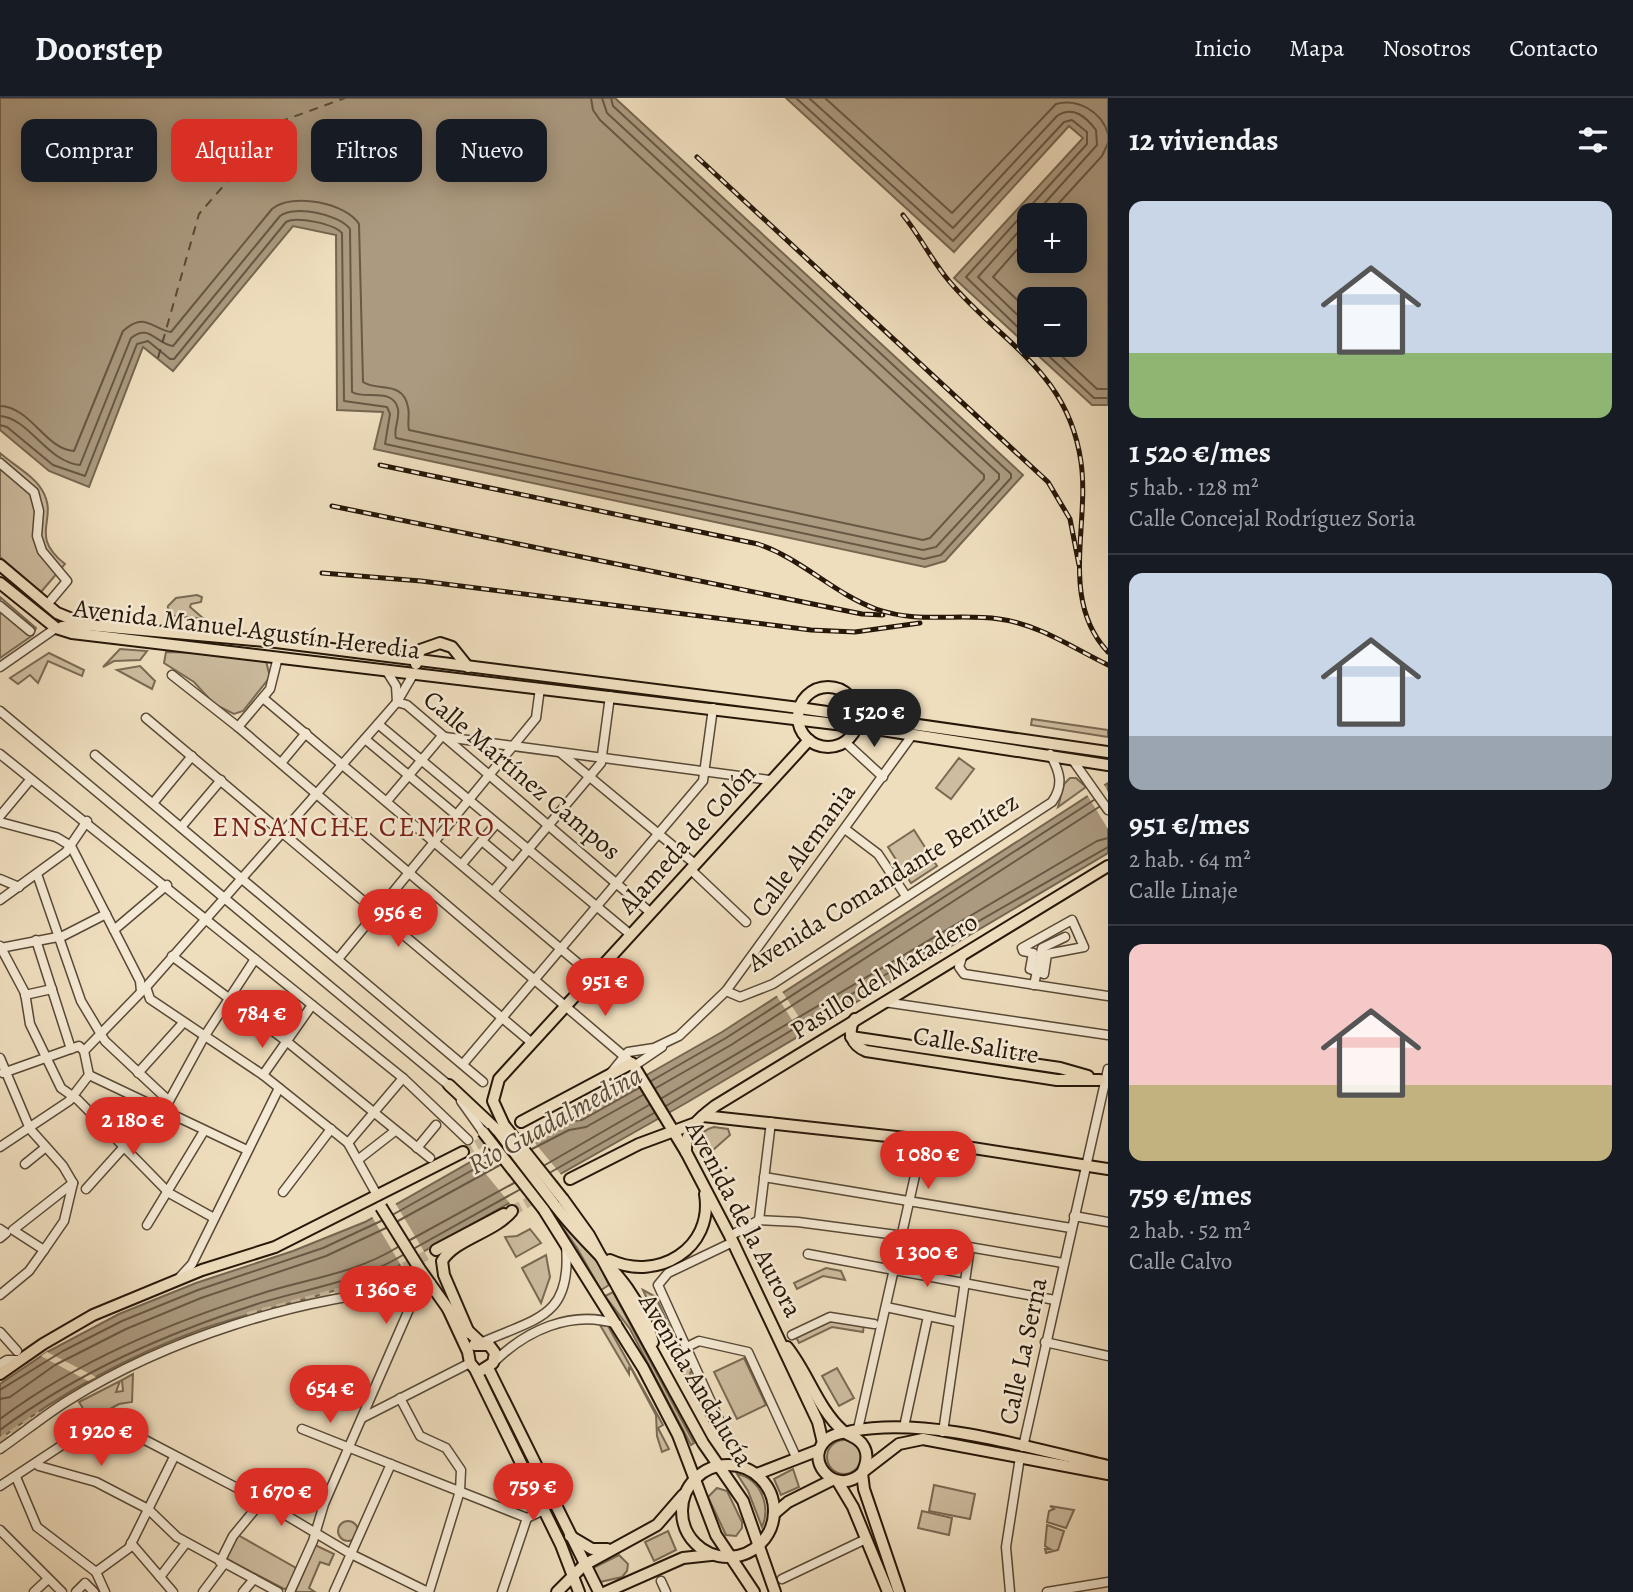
<!DOCTYPE html>
<html lang="es">
<head>
<meta charset="utf-8">
<style>
	:root { --surface:#171b24; --page:#242831; --text:#f1f3f6; --muted:#9ea1a6; --line:#363941; --accent:#d93025 }
	body { margin:0; font-family:Alegreya,serif; background:var(--page); color:var(--text); height:100vh; display:flex; flex-direction:column; font-size:26px; white-space:nowrap }
	* { box-sizing:border-box; margin:0 }
	p { font-size:23px; color:var(--muted) }
	.icon { flex:none; width:38px; height:38px; fill:none; stroke:currentColor; stroke-width:2; stroke-linecap:round; stroke-linejoin:round }
	.map { position:relative; flex:1; overflow:hidden }
	.drawer { display:flex; flex-direction:column; background:var(--surface); width:525px }
	.drawer>* { flex:none }
	.hud { position:absolute; left:21px; top:21px; width:665px; height:63px; display:flex; gap:14px }
	.buttons { position:absolute; left:1017px; top:105px; display:grid; gap:14px }
	.buttons a { display:grid; place-items:center; width:70px; height:70px; border-radius:14px; background:var(--surface); box-shadow:0 4px 18px #0003; font-size:35px }
	.price { position:absolute; translate:-50% -60px; padding:0 16px; border-radius:24px; background:var(--accent); color:#fff; font-size:23px; line-height:46px; filter:drop-shadow(0 2px 4px #0008) }
	.price::after { content:''; position:absolute; left:50%; top:42px; width:21px; height:16px; margin-left:-10px; background:inherit; clip-path:polygon(0 0,100% 0,50% 100%) }
	.price.on { background:#222; color:#fff }
	ul { padding:0; list-style:none }
	li { display:grid; align-content:center; gap:14px; height:371px; padding:0 21px }
	li+li { border-top:2px solid var(--line) }
	li span { display:grid; place-items:center; height:217px; border-radius:14px; color:#555 }
	li>.icon { margin-inline-start:auto }
	span .icon { width:126px; height:126px; fill:#fffc; stroke-width:1 }
	li b { font-size:30px }
	h2 { display:flex; justify-content:space-between; align-items:center; height:84px; padding:0 21px; font-size:30px }
	.tag { padding:0 24px; border-radius:14px; background:var(--surface); box-shadow:0 4px 18px #0003; font-size:24px; line-height:63px }
	.tag.on { background:var(--accent); color:#fff }
	header { display:flex; align-items:center; gap:42px; box-sizing:border-box; height:98px; padding:0 35px; background:var(--surface); border-bottom:2px solid var(--line) }
	header strong { font-size:33px }
	nav { display:flex; gap:38px; margin-inline-start:auto; font-size:24px }
	main { display:flex; flex:1; min-height:0 }
	.map>svg:first-child { display:block }
</style>
</head>
<body>
<header>
<strong>Doorstep</strong>
<nav><a>Inicio</a><a>Mapa</a><a>Nosotros</a><a>Contacto</a></nav>
</header>
<main>
<div class="map">
<svg width="1108" height="1494" viewBox="0 0 1108 1494">
	<rect width="100%" height="100%" fill="#efdebe"/>
	<filter id="stains"><feTurbulence type="fractalNoise" baseFrequency=".00286" numOctaves="4"/><feColorMatrix values="0 0 0 0 .2 0 0 0 0 .09 0 0 0 0 .02 0 0 0 .5 -.17"/></filter>
	<radialGradient id="worn" r=".72"><stop offset=".6" stop-color="#630" stop-opacity="0"/><stop offset="1" stop-color="#630" stop-opacity=".3"/></radialGradient>
	<g fill="#cdbc9f" stroke="#7a6a54" stroke-width="2">
		<path d="M0,355C12,366 34,378 42,392C60,422 27,436 65,466L41,494L0,459Z"/>
		<polygon points="197,497 202,499 201,504 191,506 190,509 204,521 167,517 168,508 176,500"/>
		<polygon points="0,499 36,530 33,537 0,560"/>
		<polygon points="120,551 147,553 140,562 114,563 103,569"/>
		<polygon points="166,554 209,555 266,563 270,579 243,613 234,616 214,606 194,584 164,565"/>
		<polygon points="49,555 84,572 82,578 48,563 38,585 30,577 18,586 10,580"/>
		<polygon points="140,568 155,583 152,591 117,572"/>
		<polygon points="1032,621 1108,632 1108,639 1031,627"/>
		<polygon points="959,660 974,671 951,701 936,690"/>
		<polygon points="1070,680 1076,680 1086,689 1058,709 1064,686"/>
		<polygon points="914,732 937,768 911,785 888,749"/>
		<path d="M714,1029L728,1031L730,1037L704,1060C696,1047 697,1033 714,1029Z"/>
		<polygon points="551,1107 597,1162 609,1187 601,1192 577,1150 548,1109"/>
		<polygon points="530,1131 541,1145 516,1159 505,1139 517,1138"/>
		<polygon points="546,1157 550,1179 541,1205 522,1170"/>
		<polygon points="826,1170 841,1173 845,1182 823,1178 797,1191 794,1185"/>
		<polygon points="643,1192 656,1199 680,1253 686,1253 694,1271 690,1275 711,1319 711,1327 666,1242"/>
		<polygon points="613,1194 694,1345 691,1347 630,1231 605,1198"/>
		<polygon points="831,1222 864,1226 863,1234 832,1229 799,1245 796,1239"/>
		<polygon points="600,1227 608,1228 663,1327 658,1330 669,1351 662,1354 657,1338 656,1317 632,1272 629,1270 629,1276"/>
		<polygon points="744,1260 766,1307 737,1321 714,1274"/>
		<polygon points="837,1270 854,1300 839,1308 822,1278"/>
		<polygon points="133,1276 132,1304 119,1306 90,1322 79,1304 120,1283 116,1294 123,1293 122,1282"/>
		<circle cx="844" cy="1359" r="17"/>
		<polygon points="793,1371 799,1389 781,1397 774,1381"/>
		<path d="M737,1376C761,1381 771,1408 762,1429L748,1393Z"/>
		<polygon points="934,1387 975,1396 970,1421 929,1413"/>
		<polygon points="717,1390 727,1393 742,1424 742,1430 736,1438 726,1437 708,1399"/>
		<polygon points="1050,1408 1074,1412 1066,1430 1047,1424 1049,1413 1054,1411"/>
		<polygon points="922,1413 952,1420 949,1437 918,1430"/>
		<circle cx="348" cy="1433" r="10"/>
		<polygon points="1047,1427 1064,1433 1058,1452 1046,1455 1045,1451 1050,1451 1045,1448"/>
		<polygon points="668,1433 676,1452 654,1463 645,1444"/>
		<polygon points="238,1437 296,1470 289,1490 284,1491 225,1460"/>
		<polygon points="315,1447 334,1456 329,1467 320,1464 309,1490 315,1494 295,1494"/>
		<polygon points="619,1457 628,1466 627,1473 622,1479 600,1484 593,1470"/>
	</g>
	<g fill="#ab9a80" stroke="#766650" stroke-width="2" fill-rule="evenodd">
		<polygon points="0,0 615,0 1023,377 945,463 925,469 374,351 383,314 337,312 336,137 293,128 173,273 143,249 89,389 49,373 0,332"/>
		<path d="M786,0H1108V307H1092L954,180L1083,40L1069,28L954,154ZM1029,117H1074V163H1029ZM1029,201H1074V247H1029Z"/>
		<path d="M1108,685V755L686,1005L396,1169C335,1199 266,1208 202,1231C130,1257 61,1295 0,1341V1286L47,1254L119,1216L196,1185L293,1153L365,1124L474,1062L564,1017L578,1016L722,934Z"/>
	</g>
	<g fill="#efdebe">
		<polygon points="1103,685 1108,694 1108,731 1086,695"/>
		<polygon points="781,892 809,934 802,938 775,895"/>
		<polygon points="525,1033 563,1079 512,1108 472,1059"/>
		<polygon points="394,1103 425,1155 402,1169 371,1117"/>
		<polygon points="47,1254 96,1279 88,1283 41,1258"/>
	</g>
	<g fill="none" stroke-linecap="round" stroke-linejoin="round">
		<g stroke="#685844" stroke-width="2">
			<polyline points="796,0 953,143 1064,24 1072,22 1087,34 1087,46 966,179 1029,240"/>
			<path d="M809,0L953,130L1057,18C1073,7 1086,19 1096,32L1097,47L1034,117"/>
			<path d="M825,0L952,115L1056,6C1078,0 1102,14 1108,36"/>
			<polyline points="1048,117 1102,58 1108,45"/>
			<polyline points="1029,122 978,179 1029,228"/>
			<polyline points="1029,138 993,179 1029,213"/>
			<polyline points="1037,247 1094,300 1108,300"/>
			<polyline points="1050,247 1097,291 1108,291"/>
			<path d="M0,308C31,309 45,351 74,353L123,233C145,213 152,231 171,234L272,111C292,94 346,105 359,126L363,284C378,294 403,282 408,309C410,317 407,325 409,332L923,442L930,440L984,381V377L600,22L593,12L591,0"/>
			<path d="M0,318C29,320 47,364 80,367L131,240C149,225 156,246 173,248L280,118C295,107 339,116 350,131L352,294C365,302 393,289 398,311C400,321 393,331 396,340L923,452L936,449L999,381V376L607,15L602,0"/>
			<path d="M0,327L7,329L53,367L85,378L137,246L148,243L170,261H174L286,124C297,118 334,126 342,135L344,303L387,309L390,316L385,346L924,461L941,457L1011,380V376L613,8L611,0"/>
			<polyline points="651,983 726,940 1094,702"/>
			<polyline points="656,990 731,947 1099,709"/>
			<polyline points="662,1000 1097,743 1108,740"/>
			<polyline points="666,1008 850,897 1108,749"/>
			<polyline points="526,1044 566,1024 582,1022 639,990"/>
			<polyline points="532,1051 569,1032 586,1029 643,997"/>
			<polyline points="545,1067 649,1007"/>
			<polyline points="551,1074 654,1015"/>
			<polyline points="394,1116 494,1060"/>
			<polyline points="398,1123 500,1067"/>
			<polyline points="410,1142 514,1085"/>
			<polyline points="415,1150 519,1092"/>
			<polyline points="0,1292 63,1253 122,1223 198,1192 323,1150 381,1123"/>
			<polyline points="0,1301 10,1299 55,1267 126,1231 201,1200 326,1158 386,1130"/>
			<path d="M0,1321C79,1262 169,1225 263,1195C310,1180 354,1176 398,1149"/>
			<path d="M0,1332C78,1274 165,1236 257,1206C307,1190 357,1185 403,1157"/>
		</g>
		<polyline stroke="#5b4b38" stroke-width="2" stroke-dasharray="9 7" stroke-linecap="butt" points="158,260 199,116 279,24 345,0"/>
		<g stroke="#c7b69a" stroke-width="10" stroke-dasharray="10 5" stroke-linecap="butt">
			<polyline points="463,1054 521,1024"/>
			<polyline points="512,1113 570,1081"/>
			<polyline points="248,1219 376,1185 436,1152"/>
			<polyline points="0,1345 41,1317"/>
		</g>
		<g stroke="#584936" stroke-width="11">
			<g id="minor">
				<polyline points="0,365 34,394 39,413 37,438 42,453 67,483 51,502"/>
				<polyline points="0,508 30,533"/>
				<polyline points="0,569 56,530"/>
				<polyline points="386,572 396,588 397,604"/>
				<polyline points="172,577 238,629 632,965"/>
				<polyline points="263,600 593,878"/>
				<polyline points="397,604 407,607 651,815"/>
				<polyline points="0,613 452,990"/>
				<polyline points="146,620 532,945"/>
				<polyline points="378,626 631,837"/>
				<polyline points="238,629 270,591 278,559"/>
				<polyline points="445,639 770,682"/>
				<polyline points="365,641 455,716"/>
				<polyline points="845,644 883,679"/>
				<polyline points="0,656 403,980 468,1042"/>
				<polyline points="562,656 695,766"/>
				<polyline points="95,657 483,984"/>
				<polyline points="1072,661 1108,712"/>
				<polyline points="281,665 306,635"/>
				<polyline points="387,703 442,638"/>
				<polyline points="154,704 192,658"/>
				<polyline points="0,718 30,682"/>
				<polyline points="0,724 56,739 71,748 140,883 141,893"/>
				<polyline points="182,728 221,682"/>
				<polyline points="845,731 878,756 906,798"/>
				<polyline points="482,743 513,769"/>
				<polyline points="462,766 496,726"/>
				<polyline points="690,771 746,824"/>
				<polyline points="37,776 81,903 105,943 169,1003"/>
				<polyline points="0,781 19,789"/>
				<polyline points="494,792 601,665 610,598"/>
				<polyline points="0,802 66,754 87,723"/>
				<polygon points="1072,822 1084,849 1047,856 1044,876 1030,871 1033,855 1023,853 1022,850"/>
				<polyline points="114,832 167,787"/>
				<polyline points="36,842 71,951"/>
				<polyline points="0,848 25,895 30,926 61,990 78,1002 169,1095 214,1120"/>
				<polyline points="0,850 63,838 106,816"/>
				<polyline points="963,856 959,869 964,876 1108,898"/>
				<polyline points="172,858 285,942 430,1060"/>
				<polyline points="338,861 536,620 540,590"/>
				<polyline points="1034,887 1042,850 1065,839"/>
				<polyline points="146,889 150,901 263,977 348,1045 377,1097"/>
				<path d="M726,893L740,899L773,886L1052,704C1064,687 1060,674 1050,656"/>
				<polyline points="25,897 52,891"/>
				<polyline points="884,904 1108,937"/>
				<polyline points="84,953 146,889 378,626 397,604 414,575"/>
				<polyline points="0,960 30,1031 63,1068 73,1085 13,1132 44,1152 29,1173 0,1197"/>
				<polyline points="463,966 703,683 713,610"/>
				<polyline points="634,968 662,949"/>
				<polyline points="138,975 183,925"/>
				<polyline points="610,976 628,954 654,950 679,938 726,893 913,636"/>
				<polyline points="89,977 247,1052"/>
				<polyline points="263,977 312,907"/>
				<polyline points="461,1003 483,1034"/>
				<polyline points="348,1045 403,980"/>
				<polyline points="0,1049 69,1003 89,977 84,953 79,948 3,975"/>
				<polyline points="417,1050 436,1027"/>
				<polyline points="359,1061 395,1033"/>
				<polyline points="25,1066 46,1049"/>
				<polyline points="764,1079 1071,1130"/>
				<polyline points="86,1091 158,1011 169,1003 204,939 255,861"/>
				<polyline points="283,1094 331,1031"/>
				<polyline points="1074,1118 1108,1124"/>
				<polyline points="759,1122 771,1024"/>
				<polyline points="147,1127 204,1033"/>
				<polyline points="0,1131 6,1135 0,1140"/>
				<polyline points="730,1138 759,1122 798,1124 904,1138 1063,1165"/>
				<polyline points="733,1144 668,1175 658,1187 740,1368"/>
				<polyline points="44,1152 64,1123 73,1085"/>
				<polyline points="808,1156 1055,1202"/>
				<polyline points="180,1179 192,1166 279,990"/>
				<polyline points="886,1209 957,1224"/>
				<polyline points="0,1234 17,1253"/>
				<polyline points="792,1237 830,1219 874,1226"/>
				<path d="M483,1244C537,1220 572,1219 566,1148"/>
				<polyline points="1045,1244 1108,1258"/>
				<polyline points="687,1249 699,1243 748,1254 797,1361"/>
				<path d="M493,1265C525,1233 571,1211 617,1226"/>
				<polyline points="0,1266 7,1262 20,1262"/>
				<polyline points="400,1300 420,1338 446,1350 461,1372 460,1393 429,1494"/>
				<polyline points="362,1320 470,1265"/>
				<polyline points="904,1329 928,1218"/>
				<polyline points="302,1331 527,1420 544,1412"/>
				<polyline points="858,1331 923,1042"/>
				<polyline points="943,1334 970,1149"/>
				<polyline points="1023,1349 1108,971"/>
				<path d="M0,1351C23,1335 45,1317 69,1302C167,1241 296,1200 411,1191L418,1194"/>
				<polyline points="39,1368 96,1384 148,1411 177,1439 278,1494"/>
				<polyline points="16,1379 37,1429 96,1474"/>
				<polyline points="0,1388 88,1330 108,1328 147,1343 262,1403 351,1456 428,1494"/>
				<polyline points="0,1432 62,1494"/>
				<polyline points="131,1445 173,1494"/>
				<polyline points="220,1464 233,1438 262,1403"/>
				<polyline points="96,1474 129,1450 174,1359"/>
				<polyline points="96,1474 105,1494"/>
				<polyline points="160,1479 186,1445"/>
				<polyline points="782,1481 866,1441"/>
				<polyline points="661,1483 666,1494"/>
				<polyline points="34,1494 48,1481"/>
				<polyline points="76,1494 85,1485 94,1494"/>
				<polyline points="203,1494 224,1466"/>
				<polyline points="243,1494 254,1481"/>
				<polyline points="290,1494 313,1443 324,1406 414,1200 431,1185"/>
				<polyline points="334,1494 391,1366"/>
				<polyline points="502,1494 527,1420"/>
				<polyline points="1010,1494 1006,1449 1020,1359"/>
				<polyline points="1047,1494 1108,1484"/>
			</g>
		</g>
		<g stroke="#261708" stroke-width="14">
			<g id="major">
				<polyline points="0,467 57,515 79,524"/>
				<polyline points="0,485 56,530 72,535 869,630 1108,667"/>
				<polyline points="62,529 87,527 276,544 799,610 1108,654"/>
				<polyline points="416,566 420,552 440,545 452,549 468,569"/>
				<circle cx="828" cy="619" r="30"/>
				<path d="M855,921C846,934 852,947 866,953L1057,982H1100"/>
				<polyline points="851,939 1060,970 1088,978"/>
				<polyline points="449,987 498,1033"/>
				<polyline points="703,1018 915,1041 1108,1071"/>
				<polyline points="521,1024 632,965 686,1054 730,1138 818,1324 823,1345"/>
				<polyline points="504,1027 493,1003 499,981 809,642"/>
				<path d="M686,1054C685,1031 698,1021 715,1008L1108,768"/>
				<polyline points="570,1081 639,1046 693,1026"/>
				<polyline points="563,1101 589,1137 703,1345 743,1403 775,1494"/>
				<path d="M554,1106C591,1156 635,1179 653,1244"/>
				<polyline points="544,1112 643,1270 678,1337 716,1437 754,1494"/>
				<polyline points="436,1152 504,1116"/>
				<path d="M610,1162C657,1184 714,1151 705,1096"/>
				<polyline points="419,1170 451,1215"/>
				<polyline points="448,1211 468,1254 470,1265 475,1271 561,1447 579,1494"/>
				<polyline points="464,1229 480,1244"/>
				<path d="M469,1235L444,1177L442,1163C455,1141 494,1135 512,1113"/>
				<polyline points="474,1247 489,1247 495,1255 493,1265 482,1272"/>
				<path d="M787,1249C808,1275 818,1311 843,1333C850,1339 859,1339 864,1349C869,1358 866,1367 862,1375C834,1401 800,1358 830,1339C836,1335 845,1335 852,1333C929,1318 1032,1351 1108,1368"/>
				<polyline points="488,1270 599,1494"/>
				<polyline points="0,1276 43,1246 93,1217 202,1172 275,1149 463,1054"/>
				<circle cx="728" cy="1413" r="46"/>
				<polyline points="864,1373 899,1346 923,1341 1108,1376"/>
				<polyline points="862,1375 864,1391 899,1494"/>
				<polyline points="757,1376 819,1352"/>
				<polyline points="838,1384 853,1409 888,1494"/>
				<polyline points="775,1415 788,1404 832,1382"/>
				<polyline points="570,1438 592,1451 607,1451"/>
				<polyline points="557,1494 584,1467 657,1427 683,1397"/>
				<polyline points="606,1494 683,1460 711,1457"/>
			</g>
		</g>
		<use href="#minor" stroke="#f5ead5" stroke-width="8"/>
		<use href="#major" stroke="#efdebe" stroke-width="10"/>
		<g stroke="#261708" stroke-width="5">
			<g id="rail">
				<polyline points="697,59 1048,384 1070,421 1079,467"/>
				<path d="M903,117C920,138 932,163 949,183C1002,246 1068,273 1081,364C1090,427 1059,502 1108,554"/>
				<path d="M380,367L758,446C802,461 833,495 876,511C919,526 957,515 999,521C1038,526 1073,550 1108,567"/>
				<polyline points="332,408 862,516 883,517"/>
				<polyline points="322,475 421,483 811,532 855,534 920,525"/>
			</g>
		</g>
		<use href="#rail" stroke="#f5ead5" stroke-width="2.5" stroke-dasharray="8" stroke-linecap="butt"/>
		<g stroke="#261708" stroke-width="14" stroke-linecap="butt">
			<g id="major-bridge">
				<polyline points="504,1027 563,1101"/>
				<polyline points="498,1033 554,1106"/>
				<polyline points="483,1034 544,1112"/>
				<polyline points="381,1109 419,1170"/>
			</g>
		</g>
		<use href="#major-bridge" stroke="#efdebe" stroke-width="10"/>
	</g>
	<g text-anchor="middle" dominant-baseline="central" stroke-width="5" stroke-linejoin="round" paint-order="stroke">
		<g font-size="26" fill="#261708" stroke="#f5ead5">
			<text transform="translate(247 531) rotate(7)">Avenida Manuel Agustín Heredia</text>
			<text transform="translate(522 677) rotate(40)">Calle Martínez Campos</text>
			<text transform="translate(687 741) rotate(-48)">Alameda de Colón</text>
			<text transform="translate(803 752) rotate(-54)">Calle Alemania</text>
			<text transform="translate(883 784) rotate(-32)">Avenida Comandante Benítez</text>
			<text transform="translate(884 878) rotate(-32)">Pasillo del Matadero</text>
			<text transform="translate(976 947) rotate(9)">Calle Salitre</text>
			<text transform="translate(744 1121) rotate(62)">Avenida de la Aurora</text>
			<text transform="translate(1023 1253) rotate(-78)">Calle La Serna</text>
			<text transform="translate(696 1282) rotate(59)">Avenida Andalucía</text>
		</g>
		<g font-size="28" letter-spacing="2" fill="#7a1f14" stroke="#f5ead5">
			<text x="354" y="729">ENSANCHE CENTRO</text>
		</g>
		<g font-size="28" font-style="italic" fill="#5b4b38" stroke="#f5ead5">
			<text transform="translate(555 1022) rotate(-29)">Río Guadalmedina</text>
		</g>
	</g>
	<rect width="100%" height="100%" filter="url(#stains)"/>
	<rect width="100%" height="100%" fill="url(#worn)"/>
</svg>
<div class="buttons">
<a>+</a>
<a>−</a>
</div>
<b class="price on" style="left:874px;top:651px">1 520 €</b>
<b class="price" style="left:398px;top:851px">956 €</b>
<b class="price" style="left:605px;top:920px">951 €</b>
<b class="price" style="left:262px;top:952px">784 €</b>
<b class="price" style="left:133px;top:1059px">2 180 €</b>
<b class="price" style="left:928px;top:1093px">1 080 €</b>
<b class="price" style="left:927px;top:1191px">1 300 €</b>
<b class="price" style="left:386px;top:1228px">1 360 €</b>
<b class="price" style="left:330px;top:1327px">654 €</b>
<b class="price" style="left:101px;top:1370px">1 920 €</b>
<b class="price" style="left:533px;top:1425px">759 €</b>
<b class="price" style="left:281px;top:1430px">1 670 €</b>
<div class="hud">
<a class="tag">Comprar</a>
<a class="tag on">Alquilar</a>
<a class="tag">Filtros</a>
<a class="tag">Nuevo</a>
</div>
</div>
<section class="drawer">
<h2>12 viviendas<svg class="icon" aria-label="filters" viewBox="0 0 24 24"><path d="M4 7h16M4 17h16"/><circle cx="9" cy="7" r="2"/><circle cx="15" cy="17" r="2"/></svg></h2>
<ul>
<li><span style="background:linear-gradient(#c9d6e8 70%,#8fb573 0)"><svg class="icon" aria-label="home" viewBox="0 0 24 24"><path d="M3 11l9-7 9 7M6 9v11h12V9"/></svg></span><div><b>1 520 €/mes</b><p>5 hab. · 128 m²</p><p>Calle Concejal Rodríguez Soria</p></div></li>
<li><span style="background:linear-gradient(#c9d6e8 75%,#9aa5b1 0)"><svg class="icon" aria-label="home" viewBox="0 0 24 24"><path d="M3 11l9-7 9 7M6 9v11h12V9"/></svg></span><div><b>951 €/mes</b><p>2 hab. · 64 m²</p><p>Calle Linaje</p></div></li>
<li><span style="background:linear-gradient(#f6c9c9 65%,#c2b280 0)"><svg class="icon" aria-label="home" viewBox="0 0 24 24"><path d="M3 11l9-7 9 7M6 9v11h12V9"/></svg></span><div><b>759 €/mes</b><p>2 hab. · 52 m²</p><p>Calle Calvo</p></div></li>
</ul>
</section>
</main>
</body>
</html>
